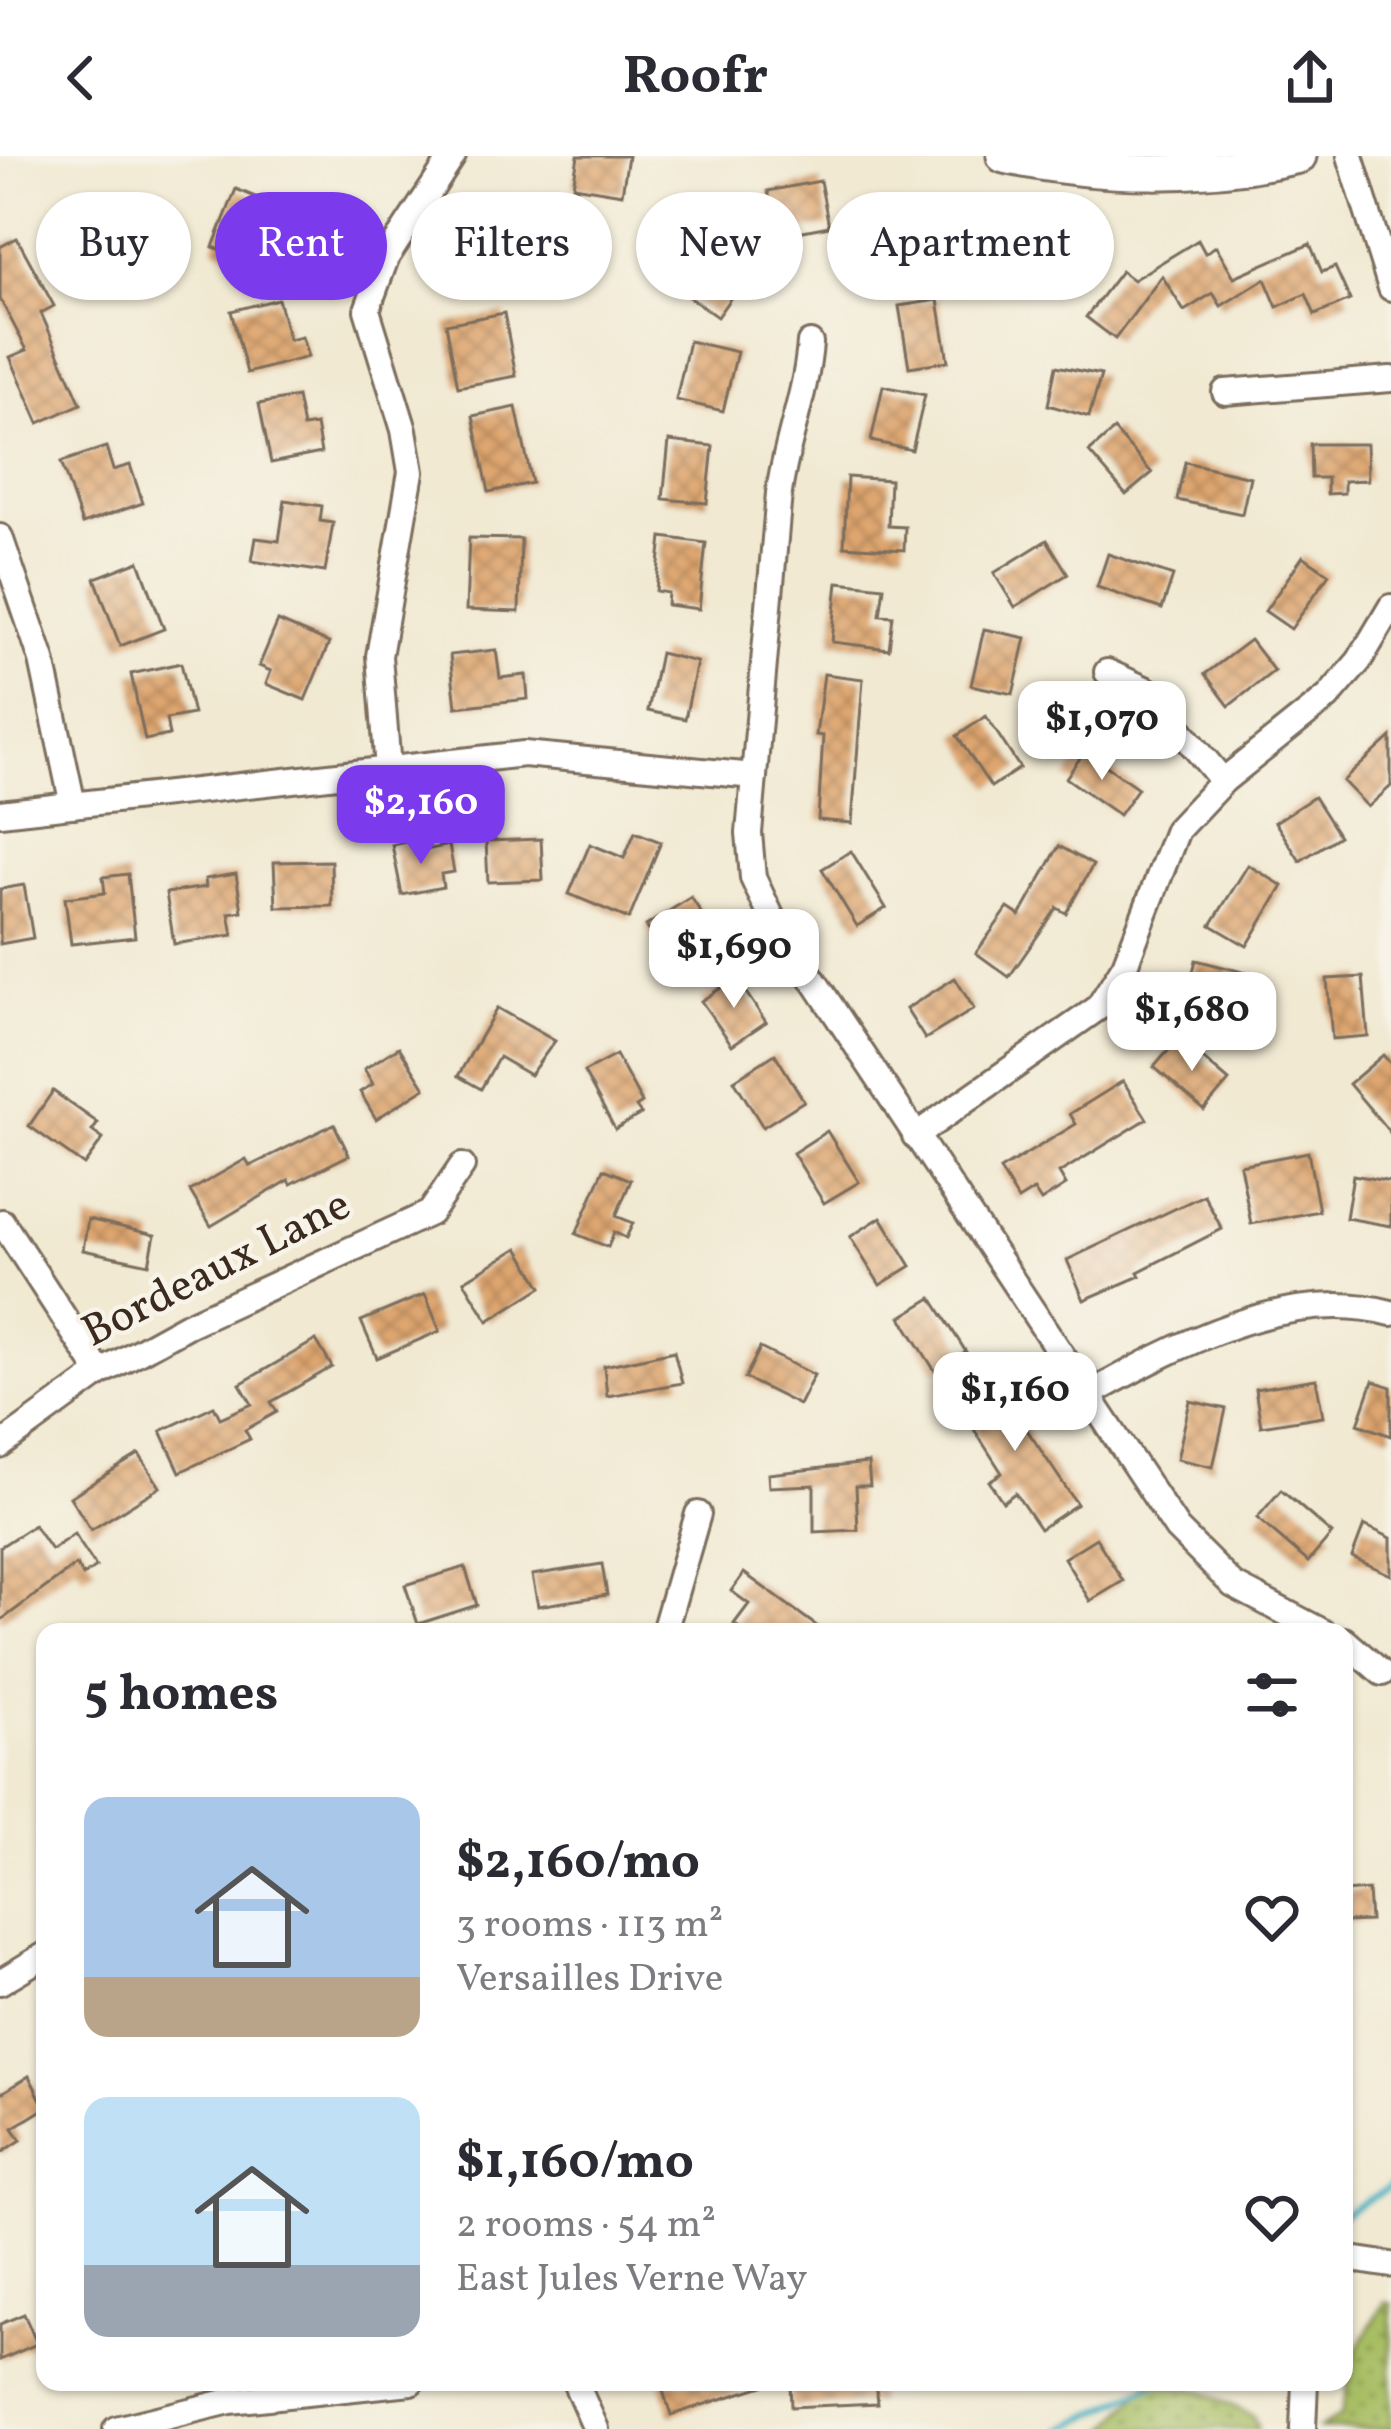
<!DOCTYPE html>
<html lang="en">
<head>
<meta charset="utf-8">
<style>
	:root { --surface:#fff; --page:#f2f2f3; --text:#2b2b33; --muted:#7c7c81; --accent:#7c3aed }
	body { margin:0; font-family:Vollkorn,serif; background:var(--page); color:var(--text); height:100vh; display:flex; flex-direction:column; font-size:45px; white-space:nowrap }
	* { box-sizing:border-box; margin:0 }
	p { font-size:39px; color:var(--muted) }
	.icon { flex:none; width:66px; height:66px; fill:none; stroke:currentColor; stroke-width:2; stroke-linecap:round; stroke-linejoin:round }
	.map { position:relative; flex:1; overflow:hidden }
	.drawer { position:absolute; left:36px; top:1467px; width:1317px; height:768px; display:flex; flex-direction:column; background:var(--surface); border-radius:24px; box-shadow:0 3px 9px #0004 }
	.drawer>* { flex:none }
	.banner { position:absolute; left:36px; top:36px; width:1320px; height:108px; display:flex; gap:24px }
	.price { position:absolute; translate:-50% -102px; padding:0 27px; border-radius:24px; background:#fff; color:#222; font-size:39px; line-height:78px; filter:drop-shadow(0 3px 6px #0008) }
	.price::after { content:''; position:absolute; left:50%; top:72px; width:36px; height:27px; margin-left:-18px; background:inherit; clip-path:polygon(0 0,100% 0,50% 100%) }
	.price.active { background:var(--accent); color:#fff }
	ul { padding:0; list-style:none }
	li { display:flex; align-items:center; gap:36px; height:300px; padding:0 48px }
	li span { display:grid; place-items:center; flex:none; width:336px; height:240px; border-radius:24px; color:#555 }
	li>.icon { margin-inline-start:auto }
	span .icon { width:144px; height:144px; fill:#fffc; stroke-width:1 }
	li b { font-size:51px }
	h2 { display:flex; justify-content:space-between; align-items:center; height:144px; padding:0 48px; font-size:51px }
	.pill { padding:0 42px; border-radius:54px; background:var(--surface); box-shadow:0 3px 9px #0004; font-size:42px; line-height:108px }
	.pill.active { background:var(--accent); color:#fff }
	header { display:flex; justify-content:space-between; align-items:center; height:156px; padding:0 48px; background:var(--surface); font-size:54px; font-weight:700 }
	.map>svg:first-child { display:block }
</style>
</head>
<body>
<header><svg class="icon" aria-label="back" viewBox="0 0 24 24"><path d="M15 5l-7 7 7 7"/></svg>Roofr<svg class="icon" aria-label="share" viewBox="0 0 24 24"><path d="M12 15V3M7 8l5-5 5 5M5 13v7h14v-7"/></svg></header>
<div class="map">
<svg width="1391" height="2273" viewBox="0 0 1391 2273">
	<defs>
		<pattern id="grass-dots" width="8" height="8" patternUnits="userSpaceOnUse" patternTransform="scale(3)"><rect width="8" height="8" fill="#a7be63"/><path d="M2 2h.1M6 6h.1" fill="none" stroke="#899b51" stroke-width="1.8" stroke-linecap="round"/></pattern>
		<pattern id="building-cross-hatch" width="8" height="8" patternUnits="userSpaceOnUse" patternTransform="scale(3)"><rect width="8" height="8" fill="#dea66f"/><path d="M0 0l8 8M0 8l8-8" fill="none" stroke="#b5875b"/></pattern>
	</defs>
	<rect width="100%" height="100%" fill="#f7f3e8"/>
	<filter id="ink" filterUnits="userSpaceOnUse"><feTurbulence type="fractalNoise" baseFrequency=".00833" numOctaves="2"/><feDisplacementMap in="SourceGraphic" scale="24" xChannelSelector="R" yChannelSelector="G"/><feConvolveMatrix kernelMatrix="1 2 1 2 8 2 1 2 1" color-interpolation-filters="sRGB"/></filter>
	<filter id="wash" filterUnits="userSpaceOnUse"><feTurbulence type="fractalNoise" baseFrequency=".004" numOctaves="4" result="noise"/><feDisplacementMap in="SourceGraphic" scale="48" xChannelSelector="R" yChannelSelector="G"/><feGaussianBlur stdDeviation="2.7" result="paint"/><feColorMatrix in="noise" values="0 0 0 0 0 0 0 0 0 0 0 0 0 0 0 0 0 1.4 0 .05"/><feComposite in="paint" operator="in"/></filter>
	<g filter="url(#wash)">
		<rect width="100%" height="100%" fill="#f1e9d2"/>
		<g fill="url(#grass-dots)" stroke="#717440" stroke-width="3">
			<polygon points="1385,2146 1391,2147 1391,2273 1319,2273 1340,2260 1356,2195"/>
			<polygon points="1150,2226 1200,2234 1253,2260 1258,2273 1108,2273"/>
		</g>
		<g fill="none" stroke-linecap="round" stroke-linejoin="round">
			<g stroke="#45b1c3" stroke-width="6">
				<polyline points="1344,2058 1391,2030"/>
				<polyline points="1063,2273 1159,2226"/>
			</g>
		</g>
		<g id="blocks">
			<g fill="url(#building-cross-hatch)">
				<polygon points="578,0 628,0 622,38 573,30"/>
				<polygon points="820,25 829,70 798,76 802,95 781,99 768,35"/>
				<polygon points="236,33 277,50 264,80 278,86 267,113 213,91"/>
				<polygon points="516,47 547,69 538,81 552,91 538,110 528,103 516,120 469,86 483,69 494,77"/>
				<polygon points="877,60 908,92 899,102 910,113 890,132 848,89"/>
				<polygon points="17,82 54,150 41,157 81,248 39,267 10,201 27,194 0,143 0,91"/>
				<polygon points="1198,84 1205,97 1216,90 1234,121 1310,88 1322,116 1335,111 1350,144 1315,159 1306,138 1277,151 1265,123 1221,150 1213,137 1184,155 1162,120 1115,183 1086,161 1121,115 1133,124"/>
				<polygon points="716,90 750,114 717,161 683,137"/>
				<polygon points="278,143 289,184 302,181 308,201 247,217 231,155"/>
				<polygon points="938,144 948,205 909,211 899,150"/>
				<polygon points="504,157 516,220 458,231 446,168"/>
				<polygon points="689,185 737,196 723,255 676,244"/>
				<polygon points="1056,210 1101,219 1089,261 1048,249"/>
				<polygon points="883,230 925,239 912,294 871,285"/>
				<polygon points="297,241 303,271 316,269 321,297 271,307 259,248"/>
				<polygon points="516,251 532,327 489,336 473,260"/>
				<polygon points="1114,274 1152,317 1126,339 1089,296"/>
				<polygon points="669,285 713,290 707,347 663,343"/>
				<polygon points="1310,288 1367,288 1368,324 1344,325 1344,337 1327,338 1327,322 1311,322"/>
				<polygon points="106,291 113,314 130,309 143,347 82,368 61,306"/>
				<polygon points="1185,306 1250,321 1242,358 1177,344"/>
				<polygon points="847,321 890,324 888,370 905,371 904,394 844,390"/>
				<polygon points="285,344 322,350 320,365 333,367 325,416 252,405 256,382 279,385"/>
				<polygon points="662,381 706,387 699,453 667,449 668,437 656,435"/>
				<polygon points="469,382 521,383 519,456 466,454"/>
				<polygon points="1047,384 1068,418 1015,451 994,417"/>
				<polygon points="1108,398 1173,420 1162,453 1097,431"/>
				<polygon points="1303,400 1329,418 1291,473 1265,455"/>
				<polygon points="139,405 164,473 120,490 95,422"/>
				<polygon points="838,426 884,431 880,459 893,460 889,493 832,486"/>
				<polygon points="278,465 329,487 305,544 266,528 271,515 259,510"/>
				<polygon points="984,473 1026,482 1013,538 971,529"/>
				<polygon points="1250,484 1274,515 1229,550 1205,518"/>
				<polygon points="496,494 500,522 526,519 528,543 456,551 450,499"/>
				<polygon points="660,497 697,506 685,563 648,555"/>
				<polygon points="181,507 193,558 166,563 169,579 145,584 131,518"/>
				<polygon points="824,518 863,523 852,667 818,664 823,580 816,579"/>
				<polygon points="986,560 1020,612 991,631 957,580"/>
				<polygon points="1391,581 1391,630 1368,651 1343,625"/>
				<polygon points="1085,595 1138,632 1119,659 1066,622"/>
				<polygon points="1314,641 1339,680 1300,705 1275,666"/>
				<polygon points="635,676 661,686 629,763 569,738 590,688 624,702"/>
				<polygon points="541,683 543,724 488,726 486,685"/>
				<polygon points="415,684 417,696 449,689 454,716 441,718 443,731 402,739 392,689"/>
				<polygon points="1059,690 1093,709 1066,757 1057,752 1009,821 976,797 1008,752 1020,760"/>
				<polygon points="851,695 886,752 857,770 822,713"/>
				<polygon points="331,705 332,750 276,751 274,706"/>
				<polygon points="1248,709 1283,730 1247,790 1211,769"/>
				<polygon points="128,718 135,781 71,788 65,742 105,737 103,721"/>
				<polygon points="236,718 242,755 229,757 233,779 174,788 166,737 206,731 205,723"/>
				<polygon points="24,729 33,782 0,788 0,733"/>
				<polygon points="691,741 721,788 676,817 646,770"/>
				<polygon points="1196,804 1247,817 1231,877 1181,864"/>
				<polygon points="1363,821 1368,880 1332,883 1327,823"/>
				<polygon points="736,822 766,866 732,889 701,845"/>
				<polygon points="955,822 974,853 925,883 906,853"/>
				<polygon points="497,852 555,885 530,919 499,901 481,933 458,920"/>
				<polygon points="1179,882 1229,925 1204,954 1154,911"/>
				<polygon points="399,891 425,932 376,963 360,936 373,928 364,913"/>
				<polygon points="775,898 804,945 763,971 734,924"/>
				<polygon points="616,899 642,947 636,951 641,958 615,973 584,916"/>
				<polygon points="1383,899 1391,908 1391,978 1349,928"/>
				<polygon points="1123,925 1147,963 1059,1017 1066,1029 1041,1045 1034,1034 1018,1044 1000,1014 1076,968 1070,958"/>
				<polygon points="53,935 98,967 92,975 103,983 84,1009 29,970"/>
				<polygon points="334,968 349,999 291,1028 289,1024 211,1070 190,1035 246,1003 250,1010"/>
				<polygon points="827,975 859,1026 824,1047 793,997"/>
				<polygon points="1308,996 1319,1055 1251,1068 1240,1009"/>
				<polygon points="604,1013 631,1024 616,1060 633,1067 626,1082 614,1076 608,1091 576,1078"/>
				<polygon points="1353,1019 1391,1026 1391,1070 1346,1062"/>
				<polygon points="1204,1039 1222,1073 1138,1116 1140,1120 1084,1144 1067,1104"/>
				<polygon points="881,1061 911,1110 880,1129 850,1081"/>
				<polygon points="88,1063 155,1079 149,1108 83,1094"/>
				<polygon points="518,1092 542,1131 488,1165 464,1125"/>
				<polygon points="425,1138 440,1175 377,1202 361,1165"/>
				<polygon points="932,1142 966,1196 935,1215 901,1161"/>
				<polygon points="316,1184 332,1211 271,1246 277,1256 245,1274 250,1283 180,1316 161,1275 214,1250 220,1262 252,1248 240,1228"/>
				<polygon points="760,1192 814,1219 799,1249 745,1222"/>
				<polygon points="674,1195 682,1227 607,1240 604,1210"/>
				<polygon points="990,1219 1077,1348 1040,1373 1015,1337 1003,1346 989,1325 1002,1317 954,1242"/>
				<polygon points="1316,1223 1323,1260 1261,1270 1255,1233"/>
				<polygon points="1373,1225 1391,1231 1391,1280 1358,1268"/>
				<polygon points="1190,1245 1226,1253 1213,1311 1177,1303"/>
				<polygon points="139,1298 160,1331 91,1374 70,1341"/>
				<polygon points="868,1307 870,1330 856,1330 858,1374 814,1376 814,1329 769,1331 768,1318"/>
				<polygon points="1281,1334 1332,1378 1308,1406 1257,1362"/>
				<polygon points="34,1369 51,1394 74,1378 96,1411 83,1420 76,1409 0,1465 0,1391"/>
				<polygon points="1364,1369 1391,1382 1391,1419 1352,1401"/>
				<polygon points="1096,1382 1123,1425 1090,1445 1064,1402"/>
				<polygon points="602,1408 607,1439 538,1450 532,1419"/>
				<polygon points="465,1411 477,1449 418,1468 405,1429"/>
				<polygon points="744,1417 825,1476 745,1476 734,1468 749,1448 731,1435"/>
				<polygon points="1368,1734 1370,1765 1344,1766 1344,1736"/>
				<polygon points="29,1920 45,1952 13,1972 21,1984 0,1998 0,1938"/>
				<polygon points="24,2158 37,2188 0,2204 0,2168"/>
				<polygon points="660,2226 762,2226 763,2230 671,2259"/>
				<polygon points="790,2226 876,2226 878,2247 791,2251"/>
			</g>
		</g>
	</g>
	<g filter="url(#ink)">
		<use href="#blocks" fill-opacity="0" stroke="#7b6d5d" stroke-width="3"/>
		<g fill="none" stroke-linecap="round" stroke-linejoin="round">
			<g stroke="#7b6d5d" stroke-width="30">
				<g id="minor">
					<polyline points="1350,0 1391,132"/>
					<path d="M810,187C806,239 786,285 779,337L749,677L753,722L771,760L1177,1373L1233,1429L1323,1476"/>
					<polyline points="1225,236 1391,223"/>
					<polyline points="0,381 42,504 73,649"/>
					<polyline points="1107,516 1147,534 1223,625"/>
					<polyline points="388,613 379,500 411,316 404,274 367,154 386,102 453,0"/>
					<polyline points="0,657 524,598 754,620"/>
					<polyline points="915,980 1098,852 1125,809 1177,674 1223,625 1328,541 1359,505 1391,451"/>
					<polyline points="2,1066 100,1217"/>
					<path d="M1088,1239C1175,1190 1288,1129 1391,1157"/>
					<polyline points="0,1290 100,1217 187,1169 430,1057 462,1010"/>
					<polyline points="664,1476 698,1358"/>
					<polyline points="1344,1484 1382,1517"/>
					<polyline points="0,1826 45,1799"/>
					<polyline points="1344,2102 1391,2109"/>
					<polyline points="575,2226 596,2273"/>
					<polyline points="116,2273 230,2245 411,2226"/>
					<polyline points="1303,2273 1305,2226"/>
				</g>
			</g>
			<g stroke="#7b6d5d" stroke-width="39">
				<path id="major" d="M1004,0C1100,21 1204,22 1299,0"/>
			</g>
			<use href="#minor" stroke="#fff" stroke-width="24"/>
			<use href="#major" stroke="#fff" stroke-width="33"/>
		</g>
	</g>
	<g text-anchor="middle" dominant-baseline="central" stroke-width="9" stroke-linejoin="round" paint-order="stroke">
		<g font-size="45" fill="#3b2a1e" stroke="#f7f3e8">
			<text transform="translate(217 1114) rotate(-27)">Bordeaux Lane</text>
		</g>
	</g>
</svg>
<b class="price" style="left:1102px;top:627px">$1,070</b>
<b class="price active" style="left:421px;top:711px">$2,160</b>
<b class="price" style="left:734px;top:855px">$1,690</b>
<b class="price" style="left:1192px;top:918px">$1,680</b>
<b class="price" style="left:1015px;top:1298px">$1,160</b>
<div class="banner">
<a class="pill">Buy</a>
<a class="pill active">Rent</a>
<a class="pill">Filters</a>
<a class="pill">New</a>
<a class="pill">Apartment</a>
</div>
<section class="drawer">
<h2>5 homes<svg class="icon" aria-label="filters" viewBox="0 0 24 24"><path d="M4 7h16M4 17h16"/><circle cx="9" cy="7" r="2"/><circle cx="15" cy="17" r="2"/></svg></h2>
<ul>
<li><span style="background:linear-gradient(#a9c7e8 75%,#b9a48a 0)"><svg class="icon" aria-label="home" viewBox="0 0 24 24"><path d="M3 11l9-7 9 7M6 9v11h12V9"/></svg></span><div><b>$2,160/mo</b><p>3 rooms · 113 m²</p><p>Versailles Drive</p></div><svg class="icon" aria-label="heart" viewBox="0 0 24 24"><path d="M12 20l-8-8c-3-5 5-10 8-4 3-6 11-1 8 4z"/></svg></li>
<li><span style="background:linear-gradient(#bfe0f5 70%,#9aa5b1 0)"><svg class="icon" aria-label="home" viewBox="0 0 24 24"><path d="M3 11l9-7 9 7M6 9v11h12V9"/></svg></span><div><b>$1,160/mo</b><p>2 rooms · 54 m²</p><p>East Jules Verne Way</p></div><svg class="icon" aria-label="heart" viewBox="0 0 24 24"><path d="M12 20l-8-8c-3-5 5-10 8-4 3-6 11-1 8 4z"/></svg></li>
</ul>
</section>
</div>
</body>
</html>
